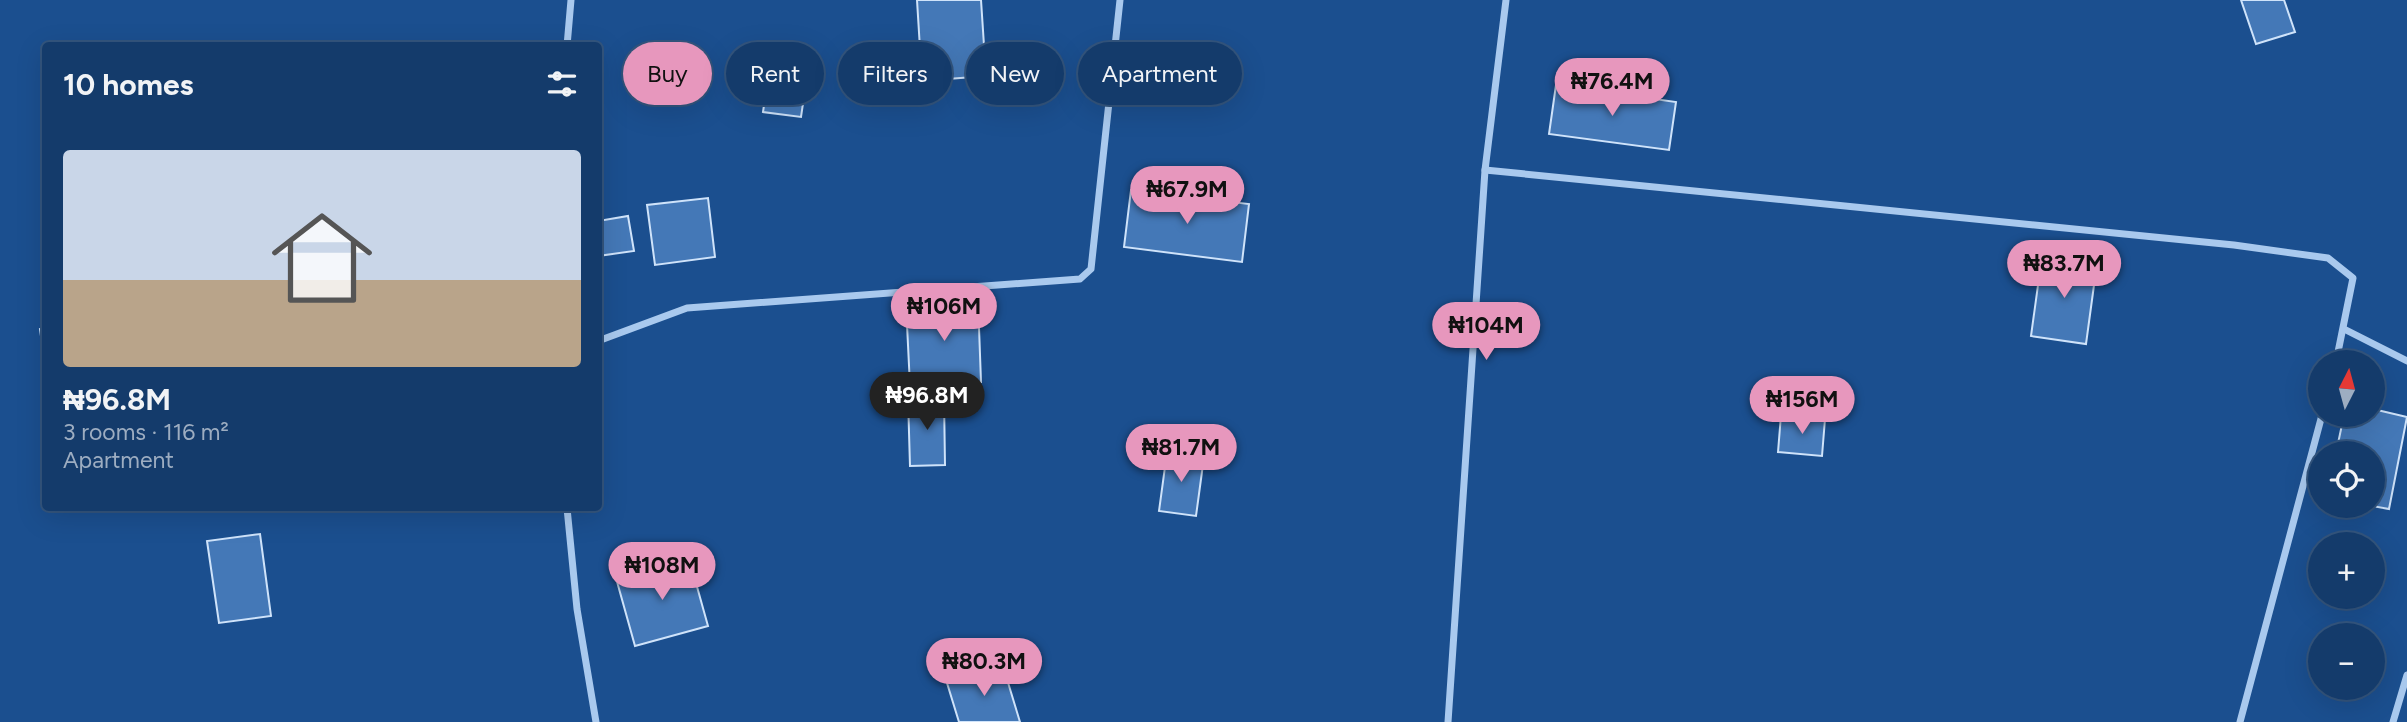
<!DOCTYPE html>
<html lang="en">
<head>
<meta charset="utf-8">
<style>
	:root { --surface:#143b6b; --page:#214673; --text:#f1f3f6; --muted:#9dadc1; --line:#33557e; --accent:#e797bd }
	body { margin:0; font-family:Figtree,sans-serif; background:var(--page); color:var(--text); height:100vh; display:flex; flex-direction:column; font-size:26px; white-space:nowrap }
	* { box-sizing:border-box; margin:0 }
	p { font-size:23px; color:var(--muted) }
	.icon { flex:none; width:38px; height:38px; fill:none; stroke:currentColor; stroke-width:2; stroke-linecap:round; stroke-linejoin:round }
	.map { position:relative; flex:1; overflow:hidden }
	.details { position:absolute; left:42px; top:42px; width:560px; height:469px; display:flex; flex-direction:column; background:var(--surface); border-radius:7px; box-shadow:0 7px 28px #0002,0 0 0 2px var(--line) }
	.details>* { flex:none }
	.guide { position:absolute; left:623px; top:42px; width:665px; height:63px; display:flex; gap:14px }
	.needle { width:46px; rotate:6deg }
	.tools { position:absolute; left:2308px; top:350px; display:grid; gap:14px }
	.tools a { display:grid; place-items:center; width:77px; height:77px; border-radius:50%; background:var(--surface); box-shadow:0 7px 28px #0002,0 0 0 2px var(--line); font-size:35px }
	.price { position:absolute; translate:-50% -60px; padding:0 16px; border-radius:24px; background:var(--accent); color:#111; font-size:23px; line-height:46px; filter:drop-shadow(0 2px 4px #0008) }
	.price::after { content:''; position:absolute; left:50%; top:42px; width:21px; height:16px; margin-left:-10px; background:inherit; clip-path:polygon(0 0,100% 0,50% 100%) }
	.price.selected { background:#222; color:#fff }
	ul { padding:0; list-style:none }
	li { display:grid; align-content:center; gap:14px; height:371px; padding:0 21px }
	li span { display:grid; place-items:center; height:217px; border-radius:7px; color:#555 }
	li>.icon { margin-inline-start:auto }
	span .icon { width:126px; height:126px; fill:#fffc; stroke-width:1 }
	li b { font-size:30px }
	h2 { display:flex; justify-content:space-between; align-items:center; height:84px; padding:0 21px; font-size:30px }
	.pill { padding:0 24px; border-radius:32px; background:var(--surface); box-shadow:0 7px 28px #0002,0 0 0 2px var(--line); font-size:24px; line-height:63px }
	.pill.selected { background:var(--accent); color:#111 }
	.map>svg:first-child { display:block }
</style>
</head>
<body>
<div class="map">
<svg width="2407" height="722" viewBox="0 0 2407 722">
	<rect width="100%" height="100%" fill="#1b4f8f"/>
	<g fill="#4478b7" stroke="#cfe3fa" stroke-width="2">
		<polygon points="917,0 981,0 986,76 922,81"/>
		<polygon points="2241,0 2284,0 2295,32 2256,44"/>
		<polygon points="767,85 805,90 801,117 763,112"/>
		<polygon points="1556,85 1676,102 1669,150 1549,134"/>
		<polygon points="1131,190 1249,204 1242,262 1124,247"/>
		<polygon points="708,198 715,257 655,265 647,205"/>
		<polygon points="628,216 634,251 598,256 598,221"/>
		<polygon points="2042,256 2097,263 2086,344 2031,336"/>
		<polygon points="978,300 981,382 910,386 906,304"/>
		<polygon points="46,328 46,372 40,329"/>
		<polygon points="908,398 944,398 945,465 910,466"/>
		<polygon points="2373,409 2407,417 2389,509 2372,506 2373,453 2336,453 2344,415 2373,415"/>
		<polygon points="1781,415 1825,419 1822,456 1778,452"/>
		<polygon points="1167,452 1204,457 1196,516 1159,511"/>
		<polygon points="260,534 271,616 219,623 207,541"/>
		<polygon points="689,558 708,626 635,646 616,578"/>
		<polygon points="1003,666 1020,722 959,722 947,683"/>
	</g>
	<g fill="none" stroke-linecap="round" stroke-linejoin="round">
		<g stroke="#a9c9ee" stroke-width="7">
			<polyline points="567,46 571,0"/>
			<polyline points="1485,170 2234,245 2328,258 2353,278 2336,362"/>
			<polyline points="2344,329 2407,361"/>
			<polyline points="598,341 687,308 1080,279 1091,269 1120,0"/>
			<polyline points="567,508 577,609 596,722"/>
			<polyline points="1448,722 1485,170 1506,0"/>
			<polyline points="2240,722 2322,415"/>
			<polyline points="2393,722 2407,675"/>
		</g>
	</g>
</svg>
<div class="tools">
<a><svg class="needle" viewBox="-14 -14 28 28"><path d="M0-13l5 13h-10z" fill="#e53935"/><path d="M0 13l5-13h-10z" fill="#9dadc1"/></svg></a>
<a><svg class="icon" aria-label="locate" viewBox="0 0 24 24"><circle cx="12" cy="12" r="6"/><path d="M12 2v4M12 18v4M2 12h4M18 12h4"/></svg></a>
<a>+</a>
<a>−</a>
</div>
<b class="price" style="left:1612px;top:118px">₦76.4M</b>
<b class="price" style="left:1187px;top:226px">₦67.9M</b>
<b class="price" style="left:2064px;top:300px">₦83.7M</b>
<b class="price" style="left:944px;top:343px">₦106M</b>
<b class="price" style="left:1486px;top:362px">₦104M</b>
<b class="price selected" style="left:927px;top:432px">₦96.8M</b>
<b class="price" style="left:1802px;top:436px">₦156M</b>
<b class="price" style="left:1181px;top:484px">₦81.7M</b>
<b class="price" style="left:662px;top:602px">₦108M</b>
<b class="price" style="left:984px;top:698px">₦80.3M</b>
<div class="guide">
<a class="pill selected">Buy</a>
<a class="pill">Rent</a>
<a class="pill">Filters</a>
<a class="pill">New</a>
<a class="pill">Apartment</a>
</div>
<section class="details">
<h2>10 homes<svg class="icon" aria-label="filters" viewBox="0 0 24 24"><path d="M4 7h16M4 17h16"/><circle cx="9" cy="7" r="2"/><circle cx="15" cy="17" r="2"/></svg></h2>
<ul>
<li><span style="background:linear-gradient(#c9d6e8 60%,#b9a48a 0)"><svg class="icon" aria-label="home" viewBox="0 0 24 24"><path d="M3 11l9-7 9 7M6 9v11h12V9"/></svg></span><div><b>₦96.8M</b><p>3 rooms · 116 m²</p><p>Apartment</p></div></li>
</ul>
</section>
</div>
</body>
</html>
